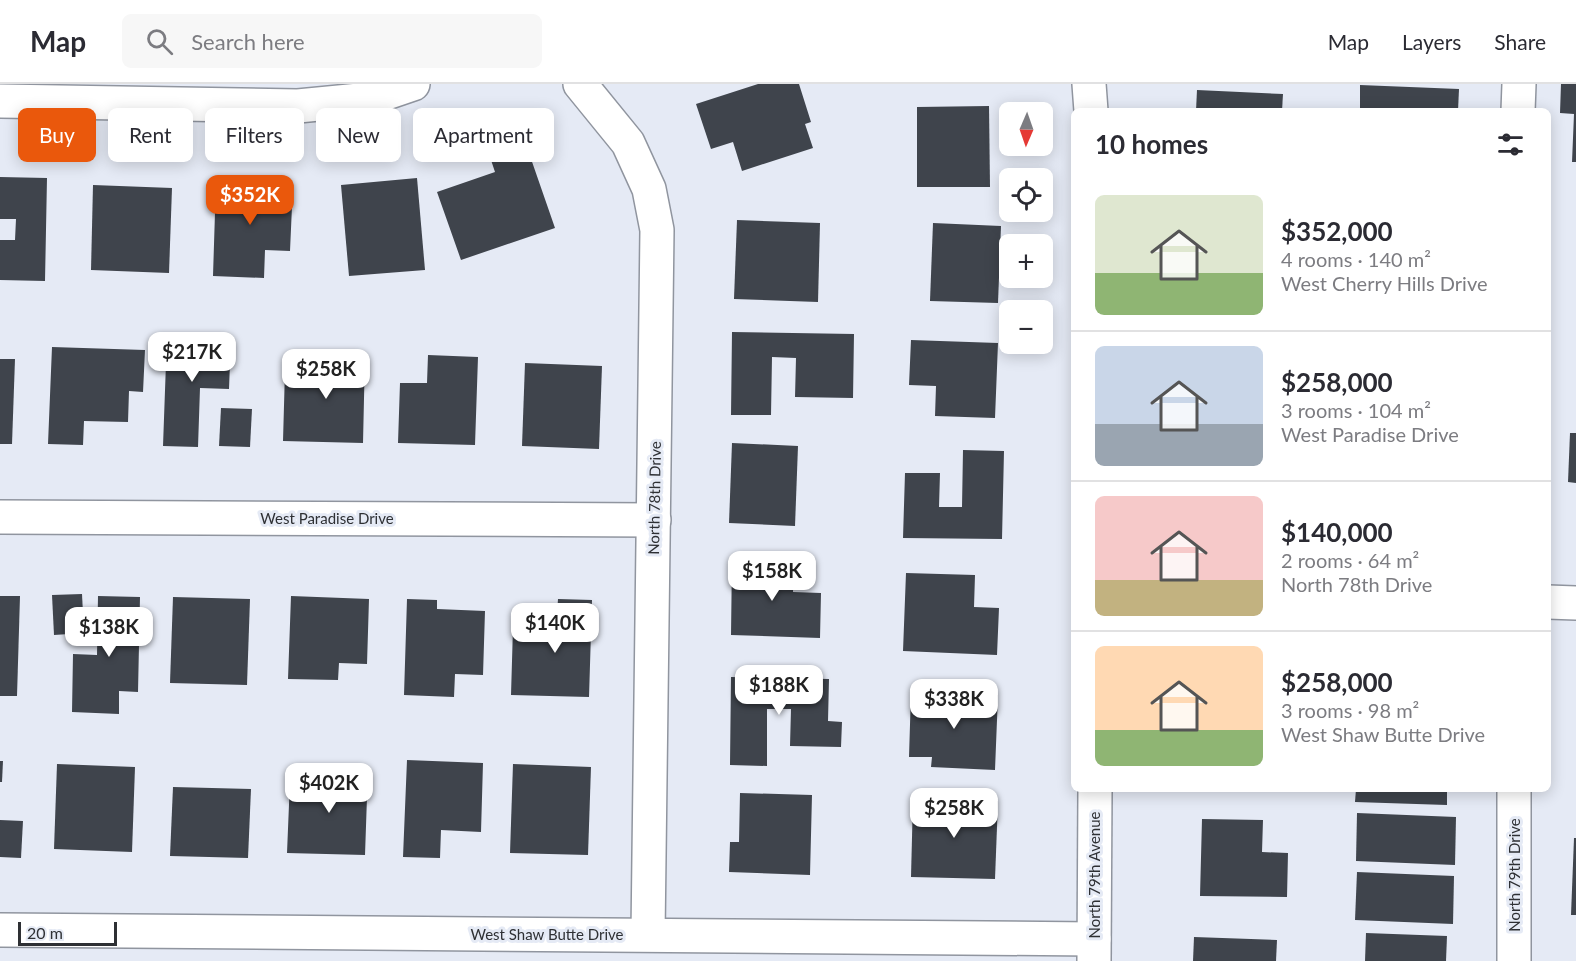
<!DOCTYPE html>
<html lang="en">
<head>
<meta charset="utf-8">
<style>
	:root { --surface:#fff; --page:#f7f7f7; --text:#2b2b33; --muted:#7c7c81; --line:#e1e1e2; --accent:#ea580c }
	body { margin:0; font-family:Lato,sans-serif; background:var(--page); color:var(--text); height:100vh; display:flex; flex-direction:column; font-size:22px; white-space:nowrap }
	* { box-sizing:border-box; margin:0 }
	p { font-size:20px; color:var(--muted) }
	.icon { flex:none; width:33px; height:33px; fill:none; stroke:currentColor; stroke-width:2; stroke-linecap:round; stroke-linejoin:round }
	.map { position:relative; flex:1; overflow:hidden }
	.sheet { position:absolute; left:1071px; top:24px; width:480px; height:684px; display:flex; flex-direction:column; background:var(--surface); border-radius:9px; box-shadow:0 3px 15px #0003 }
	.sheet>* { flex:none }
	.guide { position:absolute; left:18px; top:24px; width:570px; height:54px; display:flex; gap:12px }
	.needle { width:39px; rotate:182deg }
	.tools { position:absolute; left:999px; top:18px; display:grid; gap:12px }
	.tools a { display:grid; place-items:center; width:54px; height:54px; border-radius:9px; background:var(--surface); box-shadow:0 3px 15px #0003; font-size:30px }
	.scale { position:absolute; left:18px; bottom:15px; width:99px; box-sizing:border-box; padding-left:6px; border:3px solid #2e3034; border-top:0; font-size:16px; line-height:21px; white-space:nowrap; color:#2e3034; -webkit-text-stroke:4px #e5eaf5; paint-order:stroke }
	.price { position:absolute; translate:-50% -51px; padding:0 14px; border-radius:12px; background:#fff; color:#222; font-size:20px; line-height:39px; filter:drop-shadow(0 2px 3px #0008) }
	.price::after { content:''; position:absolute; left:50%; top:36px; width:18px; height:14px; margin-left:-9px; background:inherit; clip-path:polygon(0 0,100% 0,50% 100%) }
	.price.on { background:var(--accent); color:#fff }
	ul { padding:0; list-style:none }
	li { display:flex; align-items:center; gap:18px; height:150px; padding:0 24px }
	li+li { border-top:2px solid var(--line) }
	li span { display:grid; place-items:center; flex:none; width:168px; height:120px; border-radius:9px; color:#555 }
	li>.icon { margin-inline-start:auto }
	span .icon { width:72px; height:72px; fill:#fffc; stroke-width:1 }
	li b { font-size:26px }
	h2 { display:flex; justify-content:space-between; align-items:center; height:72px; padding:0 24px; font-size:26px }
	.tag { padding:0 21px; border-radius:9px; background:var(--surface); box-shadow:0 3px 15px #0003; font-size:21px; line-height:54px }
	.tag.on { background:var(--accent); color:#fff }
	header { display:flex; align-items:center; gap:36px; box-sizing:border-box; height:84px; padding:0 30px; background:var(--surface); border-bottom:2px solid var(--line) }
	header strong { font-size:28px }
	nav { display:flex; gap:33px; margin-inline-start:auto; font-size:21px }
	.search { width:420px; height:54px; background:var(--page); display:flex; align-items:center; gap:15px; box-sizing:border-box; padding:0 21px; border-radius:9px; color:var(--muted); font-size:22px }
	.map>svg:first-child { display:block }
</style>
</head>
<body>
<header>
<strong>Map</strong>
<div class="search"><svg class="icon" aria-label="search" viewBox="0 0 24 24"><circle cx="10" cy="10" r="6"/><path d="M15 15l6 6"/></svg>Search here</div>
<nav><a>Map</a><a>Layers</a><a>Share</a></nav>
</header>
<div class="map">
<svg width="1576" height="877" viewBox="0 0 1576 877">
	<rect width="100%" height="100%" fill="#e5eaf5"/>
	<g fill="#3f444c">
		<polygon points="758,0 799,0 811,38 805,40 813,64 742,87 733,58 711,65 696,20"/>
		<polygon points="1561,0 1576,0 1576,78 1572,78 1574,30 1560,29"/>
		<polygon points="1360,1 1459,5 1458,27 1360,27"/>
		<polygon points="1197,6 1283,10 1282,27 1196,27"/>
		<polygon points="989,22 990,103 917,103 917,23"/>
		<polygon points="521,46 555,144 461,176 437,108 495,88 485,58"/>
		<polygon points="0,93 47,94 45,197 0,196 0,156 15,156 16,135 0,135"/>
		<polygon points="417,94 425,186 349,192 341,101"/>
		<polygon points="216,97 293,100 290,167 265,166 264,194 213,192"/>
		<polygon points="93,101 172,104 169,189 91,186"/>
		<polygon points="737,136 820,139 818,218 734,215"/>
		<polygon points="933,139 1001,142 998,219 930,217"/>
		<polygon points="732,248 854,250 853,314 795,313 796,274 772,273 771,331 731,331"/>
		<polygon points="167,251 231,253 229,305 200,304 198,363 163,362"/>
		<polygon points="911,256 998,259 995,334 935,332 936,302 909,301"/>
		<polygon points="52,263 145,266 143,308 129,307 128,338 84,337 83,361 48,360"/>
		<polygon points="315,268 365,270 363,359 283,357 285,286 314,287"/>
		<polygon points="428,271 478,273 475,361 398,359 400,299 427,299"/>
		<polygon points="0,275 15,275 12,360 0,360"/>
		<polygon points="525,279 602,282 599,365 522,362"/>
		<polygon points="221,324 252,325 250,363 219,362"/>
		<polygon points="1570,349 1576,349 1576,399 1568,398"/>
		<polygon points="732,359 798,362 795,442 729,439"/>
		<polygon points="963,366 1004,367 1002,455 903,454 905,389 940,389 939,423 962,423"/>
		<polygon points="732,475 794,477 793,508 821,509 820,554 731,551"/>
		<polygon points="906,489 975,491 974,523 999,524 997,571 903,567"/>
		<polygon points="82,510 84,549 54,551 52,511"/>
		<polygon points="0,512 20,512 17,612 0,612"/>
		<polygon points="98,512 140,513 138,608 119,607 119,630 72,628 73,570 97,571"/>
		<polygon points="291,512 369,515 367,580 339,579 338,596 288,595"/>
		<polygon points="173,513 250,515 247,601 170,599"/>
		<polygon points="407,515 437,516 437,525 485,527 483,591 455,590 454,613 404,611"/>
		<polygon points="558,515 592,516 589,613 511,611 513,543 556,544"/>
		<polygon points="731,593 829,595 828,637 842,638 841,663 790,662 791,625 767,625 767,682 730,681"/>
		<polygon points="911,608 998,611 995,686 931,683 932,673 909,673"/>
		<polygon points="407,676 483,679 481,748 441,746 440,774 403,773"/>
		<polygon points="0,677 3,677 2,698 0,698"/>
		<polygon points="57,680 135,683 132,768 54,765"/>
		<polygon points="513,680 591,683 588,771 510,769"/>
		<polygon points="331,682 368,684 365,771 287,769 290,696 330,697"/>
		<polygon points="173,703 251,705 248,774 170,772"/>
		<polygon points="1356,705 1447,705 1447,721 1355,718"/>
		<polygon points="740,709 812,711 810,791 729,788 730,758 739,758"/>
		<polygon points="913,714 998,717 995,795 911,793"/>
		<polygon points="1357,729 1456,733 1455,781 1356,777"/>
		<polygon points="1202,735 1263,736 1262,768 1288,769 1287,813 1200,812"/>
		<polygon points="0,736 23,737 21,774 0,773"/>
		<polygon points="1574,754 1576,754 1576,831 1571,831"/>
		<polygon points="1357,788 1454,792 1453,840 1355,836"/>
		<polygon points="1366,849 1447,852 1446,877 1365,877"/>
		<polygon points="1194,853 1277,856 1276,877 1193,877"/>
	</g>
	<g fill="none" stroke-linecap="round" stroke-linejoin="round">
		<g stroke="#90959f" stroke-width="36">
			<g id="minor">
				<polyline points="580,0 628,59 649,105 657,146 648,850"/>
				<polyline points="1089,0 1091,27"/>
				<polyline points="0,17 298,22 369,15 413,0"/>
				<polyline points="1518,27 1519,0"/>
				<polyline points="0,433 654,436"/>
				<polyline points="1548,518 1576,519"/>
				<polyline points="1514,705 1514,877"/>
				<polyline points="0,846 1094,855"/>
				<polyline points="1094,877 1095,705"/>
			</g>
		</g>
		<use href="#minor" stroke="#fff" stroke-width="33"/>
	</g>
	<g text-anchor="middle" dominant-baseline="central" stroke-width="6" stroke-linejoin="round" paint-order="stroke">
		<g font-size="15" fill="#2e3034" stroke="#e5eaf5">
			<text transform="translate(654 414) rotate(-89)">North 78th Drive</text>
			<text x="327" y="434">West Paradise Drive</text>
			<text transform="translate(1094 791) rotate(-90)">North 79th Avenue</text>
			<text transform="translate(1514 791) rotate(-90)">North 79th Drive</text>
			<text x="547" y="850">West Shaw Butte Drive</text>
		</g>
	</g>
</svg>
<div class="tools">
<a><svg class="needle" viewBox="-14 -14 28 28"><path d="M0-13l5 13h-10z" fill="#e53935"/><path d="M0 13l5-13h-10z" fill="#7c7c81"/></svg></a>
<a><svg class="icon" aria-label="locate" viewBox="0 0 24 24"><circle cx="12" cy="12" r="6"/><path d="M12 2v4M12 18v4M2 12h4M18 12h4"/></svg></a>
<a>+</a>
<a>−</a>
</div>
<div class="scale">20 m</div>
<b class="price on" style="left:250px;top:142px">$352K</b>
<b class="price" style="left:192px;top:299px">$217K</b>
<b class="price" style="left:326px;top:316px">$258K</b>
<b class="price" style="left:772px;top:518px">$158K</b>
<b class="price" style="left:555px;top:570px">$140K</b>
<b class="price" style="left:109px;top:574px">$138K</b>
<b class="price" style="left:779px;top:632px">$188K</b>
<b class="price" style="left:954px;top:646px">$338K</b>
<b class="price" style="left:329px;top:730px">$402K</b>
<b class="price" style="left:954px;top:755px">$258K</b>
<div class="guide">
<a class="tag on">Buy</a>
<a class="tag">Rent</a>
<a class="tag">Filters</a>
<a class="tag">New</a>
<a class="tag">Apartment</a>
</div>
<section class="sheet">
<h2>10 homes<svg class="icon" aria-label="filters" viewBox="0 0 24 24"><path d="M4 7h16M4 17h16"/><circle cx="9" cy="7" r="2"/><circle cx="15" cy="17" r="2"/></svg></h2>
<ul>
<li><span style="background:linear-gradient(#dfe7d0 65%,#8fb573 0)"><svg class="icon" aria-label="home" viewBox="0 0 24 24"><path d="M3 11l9-7 9 7M6 9v11h12V9"/></svg></span><div><b>$352,000</b><p>4 rooms · 140 m²</p><p>West Cherry Hills Drive</p></div></li>
<li><span style="background:linear-gradient(#c9d6e8 65%,#9aa5b1 0)"><svg class="icon" aria-label="home" viewBox="0 0 24 24"><path d="M3 11l9-7 9 7M6 9v11h12V9"/></svg></span><div><b>$258,000</b><p>3 rooms · 104 m²</p><p>West Paradise Drive</p></div></li>
<li><span style="background:linear-gradient(#f6c9c9 70%,#c2b280 0)"><svg class="icon" aria-label="home" viewBox="0 0 24 24"><path d="M3 11l9-7 9 7M6 9v11h12V9"/></svg></span><div><b>$140,000</b><p>2 rooms · 64 m²</p><p>North 78th Drive</p></div></li>
<li><span style="background:linear-gradient(#ffd9b3 70%,#8fb573 0)"><svg class="icon" aria-label="home" viewBox="0 0 24 24"><path d="M3 11l9-7 9 7M6 9v11h12V9"/></svg></span><div><b>$258,000</b><p>3 rooms · 98 m²</p><p>West Shaw Butte Drive</p></div></li>
</ul>
</section>
</div>
</body>
</html>
